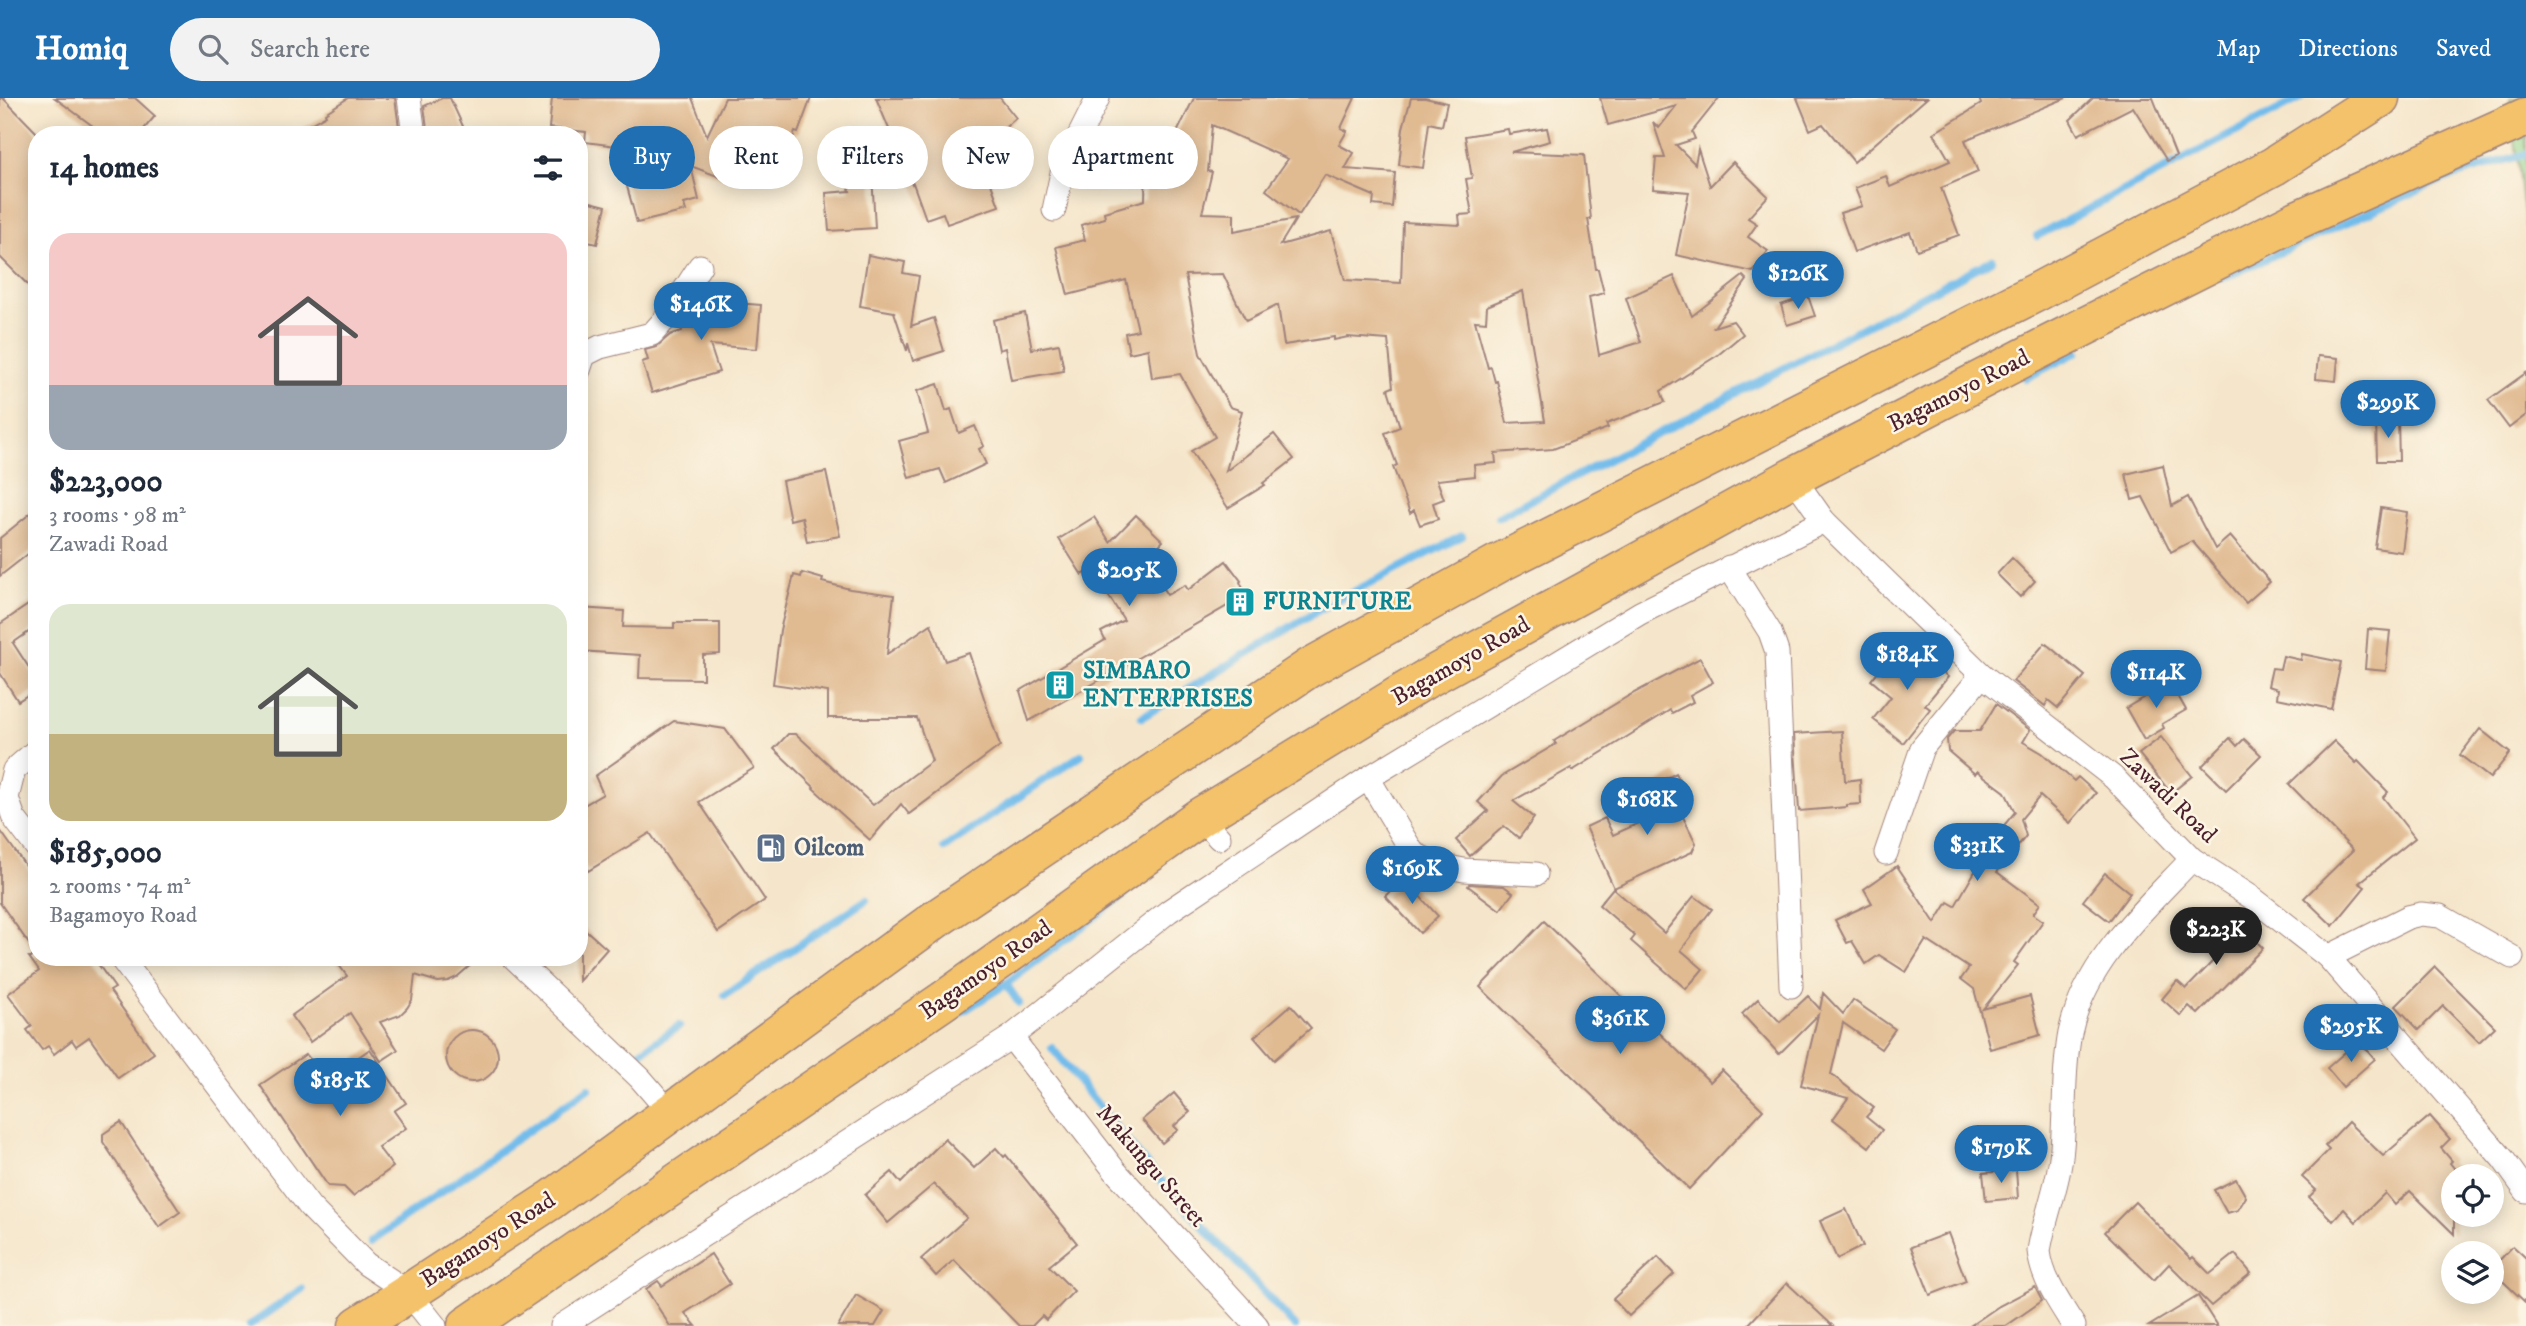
<!DOCTYPE html>
<html lang="en">
<head>
<meta charset="utf-8">
<style>
	:root { --surface:#fff; --page:#f2f2f3; --text:#1f2937; --muted:#747a83; --accent:#1f6fb2 }
	body { margin:0; font-family:"IM FELL DW Pica",serif; background:var(--page); color:var(--text); height:100vh; display:flex; flex-direction:column; font-size:26px; white-space:nowrap }
	* { box-sizing:border-box; margin:0 }
	p { font-size:23px; color:var(--muted) }
	.icon { flex:none; width:38px; height:38px; fill:none; stroke:currentColor; stroke-width:2; stroke-linecap:round; stroke-linejoin:round }
	.map { position:relative; flex:1; overflow:hidden }
	.drawer { position:absolute; left:28px; top:28px; width:560px; height:840px; display:flex; flex-direction:column; background:var(--surface); border-radius:28px; box-shadow:0 4px 18px #0003 }
	.drawer>* { flex:none }
	.top-card { position:absolute; left:609px; top:28px; width:665px; height:63px; display:flex; gap:14px }
	.fabs { position:absolute; left:2441px; top:1066px; display:grid; gap:14px }
	.fabs a { display:grid; place-items:center; width:63px; height:63px; border-radius:50%; background:var(--surface); box-shadow:0 4px 18px #0003; font-size:35px }
	.price { position:absolute; translate:-50% -60px; padding:0 16px; border-radius:24px; background:var(--accent); color:#fff; font-size:23px; line-height:46px; filter:drop-shadow(0 2px 4px #0008) }
	.price::after { content:''; position:absolute; left:50%; top:42px; width:21px; height:16px; margin-left:-10px; background:inherit; clip-path:polygon(0 0,100% 0,50% 100%) }
	.price.on { background:#222; color:#fff }
	ul { padding:0; list-style:none }
	li { display:grid; align-content:center; gap:14px; height:371px; padding:0 21px }
	li span { display:grid; place-items:center; height:217px; border-radius:21px; color:#555 }
	li>.icon { margin-inline-start:auto }
	span .icon { width:126px; height:126px; fill:#fffc; stroke-width:1 }
	li b { font-size:30px }
	h2 { display:flex; justify-content:space-between; align-items:center; height:84px; padding:0 21px; font-size:30px }
	.tag { padding:0 24px; border-radius:32px; background:var(--surface); box-shadow:0 4px 18px #0003; font-size:24px; line-height:63px }
	.tag.on { background:var(--accent); color:#fff }
	header { display:flex; align-items:center; gap:42px; box-sizing:border-box; height:98px; padding:0 35px; background:var(--accent); color:#fff }
	header strong { font-size:33px }
	nav { display:flex; gap:38px; margin-inline-start:auto; font-size:24px }
	.search { width:490px; height:63px; background:var(--page); display:flex; align-items:center; gap:18px; box-sizing:border-box; padding:0 24px; border-radius:38px; color:var(--muted); font-size:26px }
	.map>svg:first-child { display:block }
</style>
</head>
<body>
<header>
<strong>Homiq</strong>
<div class="search"><svg class="icon" aria-label="search" viewBox="0 0 24 24"><circle cx="10" cy="10" r="6"/><path d="M15 15l6 6"/></svg>Search here</div>
<nav><a>Map</a><a>Directions</a><a>Saved</a></nav>
</header>
<div class="map">
<svg width="2526" height="1228" viewBox="0 0 2526 1228">
	<rect width="100%" height="100%" fill="#fcf5e5"/>
	<filter id="ink" filterUnits="userSpaceOnUse"><feTurbulence type="fractalNoise" baseFrequency=".0143" numOctaves="2"/><feDisplacementMap in="SourceGraphic" scale="14" xChannelSelector="R" yChannelSelector="G"/><feConvolveMatrix kernelMatrix="1 2 1 2 8 2 1 2 1" color-interpolation-filters="sRGB"/></filter>
	<filter id="wash" filterUnits="userSpaceOnUse"><feTurbulence type="fractalNoise" baseFrequency=".00686" numOctaves="4" result="noise"/><feDisplacementMap in="SourceGraphic" scale="28" xChannelSelector="R" yChannelSelector="G"/><feGaussianBlur stdDeviation="1.57" result="paint"/><feColorMatrix in="noise" values="0 0 0 0 0 0 0 0 0 0 0 0 0 0 0 0 0 1.4 0 .05"/><feComposite in="paint" operator="in"/></filter>
	<g filter="url(#wash)">
		<rect width="100%" height="100%" fill="#f5e6cb"/>
		<polygon fill="#90d48d" stroke="#6d7a5c" stroke-width="2" points="2510,0 2526,0 2526,130"/>
		<g fill="none" stroke-linecap="round" stroke-linejoin="round">
			<g stroke="#72bceb" stroke-width="8">
				<polyline points="2037,138 2301,0"/>
				<polyline points="2223,180 2443,81 2526,56"/>
				<polyline points="2026,280 2077,254"/>
				<polyline points="1498,419 1992,162"/>
				<polyline points="1142,619 1322,510 1462,438"/>
				<polyline points="944,750 1081,657"/>
				<polyline points="1006,886 1019,905"/>
				<polyline points="725,897 866,802"/>
				<polyline points="944,925 1006,886 1124,797"/>
				<polyline points="1052,950 1143,1063 1295,1228"/>
				<polyline points="638,956 679,928"/>
				<polyline points="371,1143 589,990"/>
				<polyline points="249,1228 302,1191"/>
			</g>
		</g>
		<g id="blocks">
			<g fill="#e0ba91" fill-rule="evenodd">
				<polygon points="0,0 3,0 37,35 37,196 0,159"/>
				<polygon points="55,0 135,0 155,18 139,37 105,37"/>
				<polygon points="348,0 395,0 400,37 291,37 326,17 325,15"/>
				<polygon points="442,0 450,0 467,37 428,37 424,8"/>
				<polygon points="552,0 692,0 707,38 725,0 811,0 798,35 795,34 788,53 770,46 768,49 736,37 725,81 691,68 699,102 684,106 686,113 637,125 616,48 585,44 586,34 549,30"/>
				<polygon points="876,0 1000,0 1016,20 994,39 998,50 985,55 987,59 982,61 999,108 947,126 943,115 926,121 913,85 912,86"/>
				<path d="M1194,0H1355L1341,30L1347,33L1339,47L1354,55L1345,71L1395,75L1392,109L1373,107L1374,98L1325,77L1299,117L1266,92L1288,61L1212,27L1208,73L1212,74L1202,115L1234,116V133L1296,121L1280,147L1331,133L1345,182L1401,185L1403,124L1460,127L1459,117L1472,116L1466,81L1472,80L1465,38L1508,31L1509,36L1547,30L1550,43L1511,54L1584,57L1591,121H1588L1596,171H1598L1604,195L1589,199L1599,257L1641,244L1626,200L1674,178L1692,218L1743,178L1747,182L1714,229L1733,223L1743,236L1718,257L1661,293L1665,304L1606,326L1608,330L1553,351L1495,355L1496,365L1474,367L1475,378L1437,382L1444,401L1433,405L1438,421L1420,427L1414,412L1410,415L1393,369L1397,367L1385,335L1400,329L1388,291L1393,289L1388,242L1348,239L1334,242V239L1284,247L1278,207L1246,223L1223,176L1185,177L1200,256L1230,309L1242,313L1226,373L1274,336L1294,361L1263,385L1265,387L1228,410L1191,353L1215,339L1180,276L1152,280L1148,251L1129,255L1125,235L1138,232L1126,182L1068,197L1056,149L1085,142L1081,127L1105,120L1104,114L1145,102L1146,64H1167L1168,53ZM1523,193L1545,323L1507,325L1497,283L1495,284L1491,269L1488,270L1475,223L1486,224L1487,208Z"/>
				<polygon points="1411,0 1425,0 1447,5 1442,28 1429,25 1423,70 1399,67 1403,30"/>
				<polygon points="1600,0 1719,0 1692,34 1695,41 1676,47 1695,66 1698,51 1710,88 1733,64 1768,98 1748,120 1757,126 1748,139 1768,153 1753,174 1676,157 1689,94 1653,91 1656,60 1665,60 1653,24 1659,30 1676,8 1608,27"/>
				<polygon points="1797,0 1927,0 1854,64 1823,26 1810,32"/>
				<polygon points="1979,0 2066,0 1965,42 1978,74 1941,90 1959,137 1917,152 1910,134 1854,154 1840,115 1862,108 1855,90 1886,78 1890,89 1950,63 1934,35 1981,6"/>
				<polygon points="2093,0 2153,0 2176,58 2167,63 2133,9 2078,37 2070,22"/>
				<polygon points="870,38 875,130 829,133 826,95 850,93 836,48"/>
				<polygon points="579,101 606,108 597,146 579,142"/>
				<polygon points="868,157 905,164 903,175 919,178 911,228 934,220 944,253 913,263 908,245 907,253 894,214 860,208"/>
				<polygon points="720,198 721,204 761,207 757,251 710,247 719,274 652,295 642,264 648,262 645,252 656,249 670,237 682,233 681,223 695,202"/>
				<polygon points="1808,198 1815,218 1787,227 1781,207"/>
				<polygon points="1025,215 1032,251 1059,246 1064,273 1011,282 1005,250 999,252 993,222"/>
				<polygon points="2318,258 2338,260 2336,283 2316,281"/>
				<polygon points="2526,275 2526,317 2509,330 2488,302"/>
				<polygon points="938,286 946,313 951,311 959,335 975,328 984,348 979,351 986,366 946,385 940,371 909,380 899,343 928,335 917,293"/>
				<polygon points="2376,320 2398,320 2399,363 2377,363"/>
				<polygon points="2163,367 2172,408 2188,399 2215,451 2230,438 2270,484 2246,505 2192,443 2171,454 2143,399 2132,402 2126,376"/>
				<polygon points="826,374 840,438 807,444 802,419 790,422 782,383"/>
				<polygon points="37,410 37,449 0,478 0,440"/>
				<polygon points="2381,410 2407,414 2402,454 2375,450"/>
				<polygon points="1136,417 1163,443 1145,462 1167,497 1185,487 1188,492 1226,463 1241,483 1240,484 1246,497 1029,623 1020,593 1105,542 1101,534 1124,522 1092,472 1082,477 1059,441 1094,419 1110,444"/>
				<polygon points="2012,460 2035,483 2020,499 1997,476"/>
				<polygon points="802,475 823,481 822,484 850,491 894,497 887,556 931,526 945,563 969,555 1000,648 909,716 901,706 870,742 813,690 814,689 774,651 788,636 796,636 873,707 932,663 917,620 828,620 828,594 773,586 780,532 794,477 801,479"/>
				<polygon points="37,501 37,528 13,545 37,582 37,591 18,603 0,575 0,526"/>
				<polygon points="579,510 624,513 623,529 674,530 674,525 720,525 720,556 703,557 703,581 639,580 640,557 579,553"/>
				<polygon points="2368,531 2390,533 2386,573 2365,571"/>
				<polygon points="2045,545 2085,578 2058,610 2048,602 2045,608 2013,583"/>
				<polygon points="1907,551 1920,562 1924,558 1948,579 1925,607 1930,611 1903,645 1873,621 1891,599 1871,582 1892,556 1899,562"/>
				<polygon points="2302,556 2341,564 2331,611 2277,600 2278,591 2268,588 2272,570 2280,571 2283,558 2301,562"/>
				<polygon points="1700,560 1713,584 1690,597 1693,604 1672,615 1670,612 1572,673 1571,670 1513,703 1534,720 1519,740 1504,728 1470,758 1456,742 1488,713 1478,704 1502,678 1556,646 1554,643 1630,597"/>
				<polygon points="2170,584 2186,612 2162,626 2164,630 2144,642 2126,610"/>
				<polygon points="1996,606 2030,632 2023,644 2042,655 2074,683 2078,679 2096,695 2070,725 2040,698 2021,721 2026,738 1997,774 2040,806 2033,816 2043,823 2014,864 2018,867 1983,911 2030,898 2040,937 1990,951 1974,891 1961,881 1969,870 1926,842 1906,874 1879,857 1866,866 1852,843 1847,845 1835,822 1872,805 1864,791 1897,768 1935,825 1948,804 1955,808 1996,737 2015,714 2005,694 1977,673 1975,676 1948,653 1947,641 1954,633 1980,633"/>
				<polygon points="674,623 725,631 754,670 699,704 765,802 718,834 650,735 588,773 579,758 579,710 603,696 595,678"/>
				<polygon points="2480,631 2510,655 2490,680 2460,657"/>
				<polygon points="1842,633 1845,683 1860,681 1861,706 1847,707 1847,709 1799,713 1794,636"/>
				<polygon points="2161,639 2192,678 2171,695 2139,656"/>
				<polygon points="2230,640 2237,648 2244,641 2261,657 2226,692 2202,668"/>
				<polygon points="2334,643 2356,665 2358,663 2388,694 2383,699 2415,740 2359,785 2365,789 2333,828 2304,800 2353,752 2289,686"/>
				<polygon points="1676,675 1691,704 1679,711 1696,745 1692,754 1614,790 1586,729 1605,720 1613,737 1661,715 1648,690"/>
				<polygon points="0,732 37,784 37,857 0,805"/>
				<polygon points="2105,775 2130,795 2109,823 2083,803"/>
				<polygon points="1404,781 1438,818 1420,835 1385,798"/>
				<polygon points="1469,786 1504,788 1513,795 1500,812 1468,788"/>
				<polygon points="1613,790 1664,835 1694,798 1712,811 1681,852 1703,871 1686,891 1631,843 1635,838 1599,807"/>
				<polygon points="2228,815 2263,850 2198,916 2189,908 2181,918 2162,901 2177,883 2186,891 2216,860 2205,849 2213,841 2208,836"/>
				<polygon points="1544,823 1710,984 1722,972 1763,1012 1689,1091 1480,889"/>
				<polygon points="579,826 607,851 579,883"/>
				<polygon points="29,859 93,859 115,890 110,893 154,955 118,980 89,939 76,948 72,942 54,956 48,948 42,952 27,932 32,928 8,896 39,873"/>
				<polygon points="333,859 480,859 457,879 448,883 438,884 415,877 412,902 407,910 400,917 380,924 398,952 381,963 350,915 310,944 291,918 347,878"/>
				<polygon points="2435,869 2495,929 2479,944 2443,908 2419,932 2396,908"/>
				<polygon points="1823,895 1843,916 1853,902 1895,931 1881,951 1843,925 1831,976 1874,1010 1866,1019 1882,1032 1869,1049 1833,1021 1848,1000 1801,987 1818,917 1779,956 1742,916 1758,901 1780,924 1808,898 1820,911"/>
				<polygon points="1291,907 1311,930 1274,962 1254,939"/>
				<circle cx="472" cy="958" r="26"/>
				<polygon points="2359,942 2375,961 2343,989 2327,970"/>
				<polygon points="370,951 406,1005 394,1013 406,1030 378,1049 393,1069 353,1098 344,1089 328,1088 260,987 306,956 326,982"/>
				<polygon points="1174,995 1190,1014 1174,1028 1178,1032 1162,1045 1142,1022"/>
				<polygon points="2430,1018 2450,1041 2441,1050 2452,1063 2450,1065 2454,1070 2454,1136 2410,1093 2395,1107 2385,1095 2356,1124 2344,1111 2333,1123 2309,1099 2316,1092 2302,1079 2329,1052 2325,1048 2348,1024 2383,1058"/>
				<polygon points="121,1024 180,1114 159,1129 103,1044 103,1036"/>
				<polygon points="945,1041 974,1070 996,1050 1004,1059 1006,1057 1077,1145 1049,1168 1074,1193 1046,1222 1042,1218 1032,1228 1019,1228 954,1162 936,1178 921,1161 967,1120 934,1086 888,1125 865,1097 892,1074 901,1085"/>
				<polygon points="2016,1072 2018,1100 1986,1103 1983,1075"/>
				<polygon points="2236,1081 2246,1099 2238,1112 2227,1115 2214,1092"/>
				<polygon points="2135,1104 2191,1161 2193,1159 2210,1176 2235,1156 2251,1175 2211,1208 2169,1166 2154,1182 2105,1134"/>
				<polygon points="1846,1111 1863,1148 1837,1161 1820,1123"/>
				<polygon points="1948,1135 1966,1183 1930,1197 1911,1149"/>
				<polygon points="2513,1148 2526,1160 2526,1205 2492,1173 2492,1170"/>
				<polygon points="711,1156 730,1186 685,1215 696,1228 670,1228 646,1191 658,1183 662,1188"/>
				<polygon points="1658,1159 1674,1176 1629,1218 1613,1201"/>
				<polygon points="1787,1185 1833,1228 1747,1228"/>
				<polygon points="2035,1189 2042,1203 2006,1228 1970,1228 1999,1208"/>
				<polygon points="856,1197 884,1213 875,1228 838,1228"/>
				<polygon points="2198,1198 2217,1228 2149,1228"/>
			</g>
		</g>
	</g>
	<g filter="url(#ink)">
		<use href="#blocks" fill-opacity="0" stroke="#a0827b" stroke-width="2"/>
		<g fill="none" stroke-linecap="round" stroke-linejoin="round">
			<g stroke="#a0827b" stroke-width="25">
				<g id="street">
					<polyline points="409,0 414,37"/>
					<polyline points="1054,112 1063,70 1098,0"/>
					<polyline points="579,272 584,257 600,249 652,236 667,219 700,168"/>
					<polyline points="1793,379 1824,423 1982,577 2114,680 2192,761 2251,799 2328,859 2503,1061 2526,1093"/>
					<polyline points="1729,469 1770,534 1777,554 1791,888"/>
					<polyline points="37,652 14,672 7,700 14,720 37,750"/>
					<polyline points="1368,680 1413,755 1437,767 1464,772 1536,776"/>
					<polyline points="1200,719 1219,740"/>
					<polyline points="1886,755 1922,650 1982,577"/>
					<polyline points="120,859 310,1109 366,1166 408,1194 435,1228"/>
					<polyline points="513,859 640,980 671,1016"/>
					<polyline points="2328,859 2408,819 2421,816 2440,818 2512,859"/>
					<polyline points="1011,939 1116,1074 1257,1228"/>
					<polyline points="562,1228 1011,939 1169,813 1368,680 1640,515 1824,423"/>
					<path d="M2074,1228C2059,1204 2042,1181 2039,1153C2044,1121 2057,1091 2061,1059C2066,1018 2062,976 2070,935C2085,864 2144,812 2192,761"/>
				</g>
			</g>
			<g stroke="#a0827b" stroke-width="41">
				<g id="highway">
					<polyline points="358,1228 551,1102 936,821 1309,570 1499,465 2037,194 2274,68 2380,0"/>
					<polyline points="467,1228 943,903 1200,719 1424,582 1793,379 2048,247 2297,122 2526,19"/>
				</g>
			</g>
			<use href="#street" stroke="#fff" stroke-width="23"/>
			<use href="#highway" stroke="#f3c26a" stroke-width="38"/>
		</g>
	</g>
	<defs>
		<g id="building-square" transform="scale(1.575)"><rect x="-9" y="-9" width="18" height="18" rx="4" fill="#0f9aa8" stroke="#fcf5e5"/><path d="M-4-6H4V6H1V3H-1V6H-4ZM-2.5-4.3h1.7v1.8h-1.7ZM.8-4.3h1.7v1.8H.8ZM-2.5-1h1.7V.8h-1.7ZM.8-1h1.7V.8H.8Z" fill="#fff"/></g>
		<g id="fuel-square" transform="scale(1.575)"><rect x="-9" y="-9" width="18" height="18" rx="4" fill="#5c6f8a" stroke="#fcf5e5"/><path d="M-5.5-6h7V0h2V4h1.3V-2.5L3-4.5l.8-.8L6-3V5H2.5V1h-1V6h-7ZM-4.2-4.7v3.2H.2V-4.7Z" fill="#fff"/></g>
	</defs>
	<g fill-rule="evenodd">
		<use href="#building-square" x="1240" y="504"/>
		<use href="#building-square" x="1060" y="587"/>
		<use href="#fuel-square" x="771" y="750"/>
	</g>
	<g text-anchor="middle" dominant-baseline="central" stroke-width="5" stroke-linejoin="round" paint-order="stroke">
		<g font-size="24" fill="#4a1f2b" stroke="#fcf5e5">
			<text transform="translate(1959 293) rotate(-27)">Bagamoyo Road</text>
			<text transform="translate(1461 563) rotate(-30)">Bagamoyo Road</text>
			<text transform="translate(2168 698) rotate(44)">Zawadi Road</text>
			<text transform="translate(986 872) rotate(-35)">Bagamoyo Road</text>
			<text transform="translate(1151 1068) rotate(49)">Makungu Street</text>
			<text transform="translate(488 1142) rotate(-33)">Bagamoyo Road</text>
		</g>
		<g font-size="24" font-weight="bold" fill="#0d838f" stroke="#fcf5e5" text-anchor="start">
			<text x="1263" y="504">FURNITURE</text>
			<text x="1083" y="573">SIMBARO<tspan x="1083" dy="28">ENTERPRISES</tspan></text>
		</g>
		<g font-size="24" font-weight="bold" fill="#4e5e75" stroke="#fcf5e5" text-anchor="start">
			<text x="794" y="750">Oilcom</text>
		</g>
	</g>
</svg>
<div class="fabs">
<a><svg class="icon" aria-label="locate" viewBox="0 0 24 24"><circle cx="12" cy="12" r="6"/><path d="M12 2v4M12 18v4M2 12h4M18 12h4"/></svg></a>
<a><svg class="icon" aria-label="layers" viewBox="0 0 24 24"><path d="M12 4l9 5-9 5-9-5zM3 14l9 5 9-5"/></svg></a>
</div>
<b class="price" style="left:1798px;top:213px">$126K</b>
<b class="price" style="left:701px;top:244px">$146K</b>
<b class="price" style="left:2388px;top:342px">$299K</b>
<b class="price" style="left:1129px;top:510px">$205K</b>
<b class="price" style="left:1907px;top:594px">$184K</b>
<b class="price" style="left:2156px;top:612px">$114K</b>
<b class="price" style="left:1647px;top:739px">$168K</b>
<b class="price" style="left:1977px;top:785px">$331K</b>
<b class="price" style="left:1412px;top:808px">$169K</b>
<b class="price on" style="left:2216px;top:869px">$223K</b>
<b class="price" style="left:1620px;top:958px">$361K</b>
<b class="price" style="left:2351px;top:966px">$295K</b>
<b class="price" style="left:340px;top:1020px">$185K</b>
<b class="price" style="left:2001px;top:1087px">$179K</b>
<div class="top-card">
<a class="tag on">Buy</a>
<a class="tag">Rent</a>
<a class="tag">Filters</a>
<a class="tag">New</a>
<a class="tag">Apartment</a>
</div>
<section class="drawer">
<h2>14 homes<svg class="icon" aria-label="filters" viewBox="0 0 24 24"><path d="M4 7h16M4 17h16"/><circle cx="9" cy="7" r="2"/><circle cx="15" cy="17" r="2"/></svg></h2>
<ul>
<li><span style="background:linear-gradient(#f6c9c9 70%,#9aa5b1 0)"><svg class="icon" aria-label="home" viewBox="0 0 24 24"><path d="M3 11l9-7 9 7M6 9v11h12V9"/></svg></span><div><b>$223,000</b><p>3 rooms · 98 m²</p><p>Zawadi Road</p></div></li>
<li><span style="background:linear-gradient(#dfe7d0 60%,#c2b280 0)"><svg class="icon" aria-label="home" viewBox="0 0 24 24"><path d="M3 11l9-7 9 7M6 9v11h12V9"/></svg></span><div><b>$185,000</b><p>2 rooms · 74 m²</p><p>Bagamoyo Road</p></div></li>
</ul>
</section>
</div>
</body>
</html>
